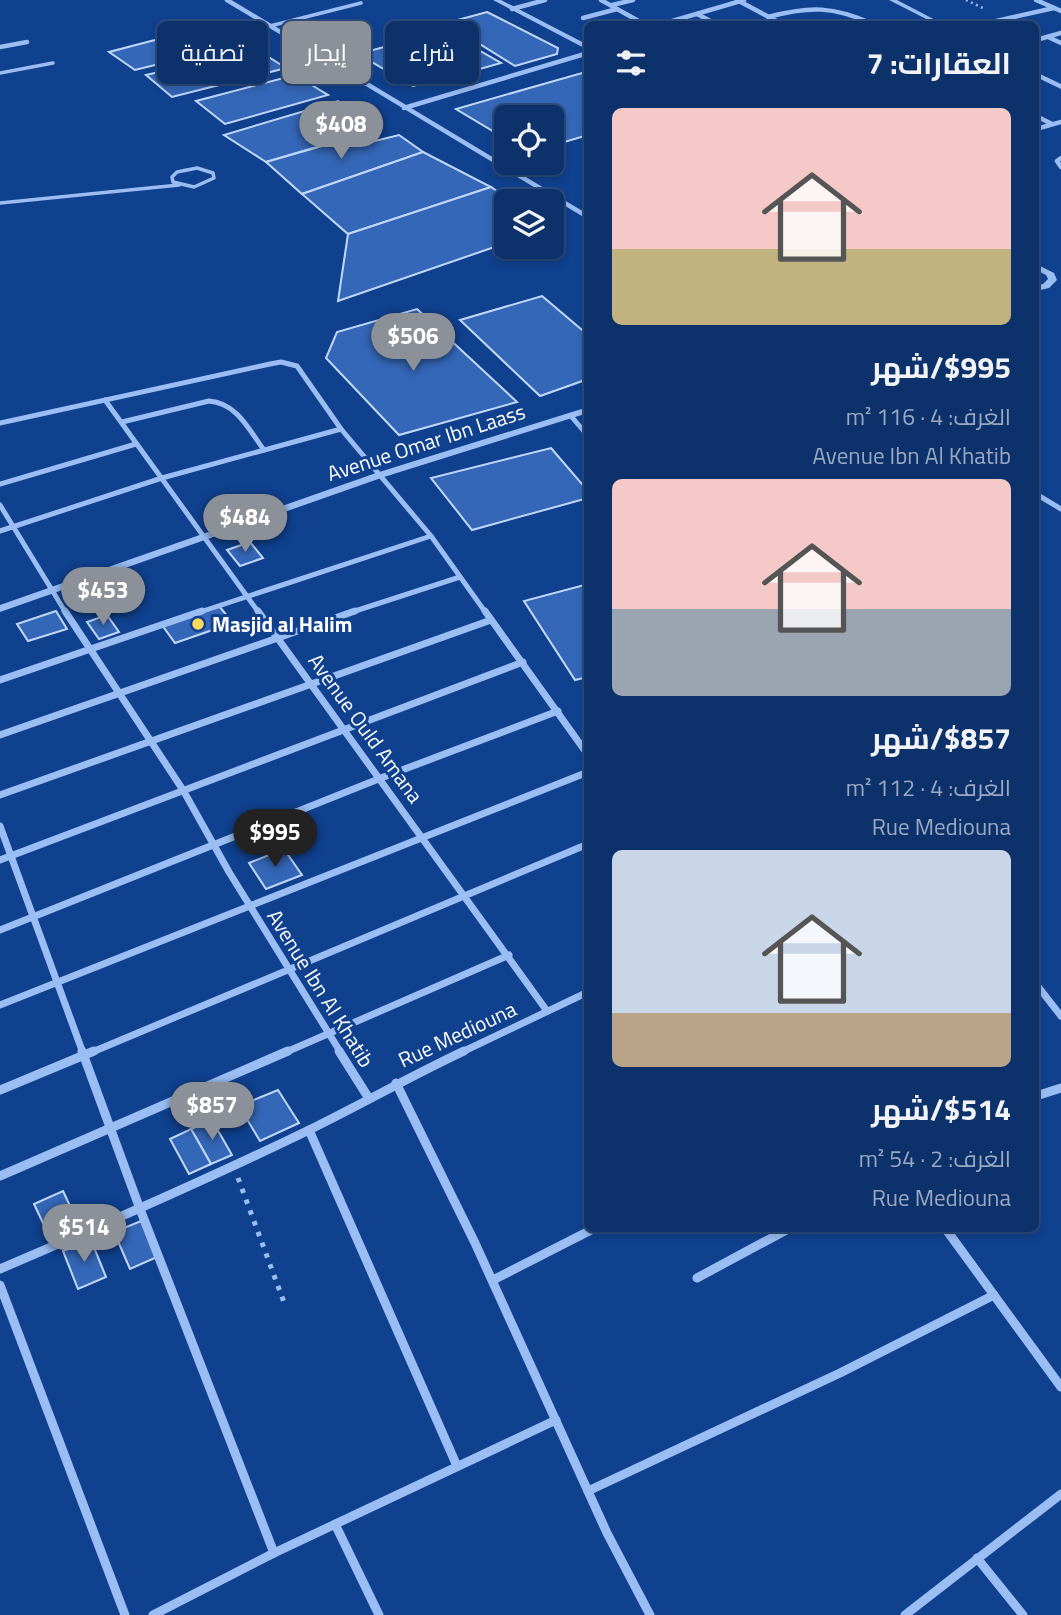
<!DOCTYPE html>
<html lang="ar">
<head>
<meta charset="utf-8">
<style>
	:root { --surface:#0c316b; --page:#1a3d73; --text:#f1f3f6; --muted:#9aa9c1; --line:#2c4c7e; --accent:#8c9099 }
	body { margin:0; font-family:"Titillium Web",Cairo,sans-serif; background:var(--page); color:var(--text); direction:rtl; height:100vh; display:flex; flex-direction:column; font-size:26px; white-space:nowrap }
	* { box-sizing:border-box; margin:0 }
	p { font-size:23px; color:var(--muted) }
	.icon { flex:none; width:38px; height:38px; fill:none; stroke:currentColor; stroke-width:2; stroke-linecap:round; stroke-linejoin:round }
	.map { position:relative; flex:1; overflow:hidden; direction:ltr }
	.panel { position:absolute; left:584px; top:21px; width:455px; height:1211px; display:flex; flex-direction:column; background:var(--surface); border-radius:10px; box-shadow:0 4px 10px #0003,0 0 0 2px var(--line); direction:rtl }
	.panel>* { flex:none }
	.top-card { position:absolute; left:21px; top:21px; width:458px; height:63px; direction:rtl; display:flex; gap:14px }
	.fabs { position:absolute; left:494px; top:105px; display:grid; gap:14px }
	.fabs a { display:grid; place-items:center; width:70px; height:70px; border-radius:10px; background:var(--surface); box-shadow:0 4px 10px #0003,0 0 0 2px var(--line); font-size:35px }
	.price { position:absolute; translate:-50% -60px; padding:0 16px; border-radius:24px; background:var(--accent); color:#fff; font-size:23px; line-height:46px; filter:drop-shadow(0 2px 4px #0008) }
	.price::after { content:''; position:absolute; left:50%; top:42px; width:21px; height:16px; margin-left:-10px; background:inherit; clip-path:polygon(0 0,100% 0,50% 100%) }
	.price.on { background:#222; color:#fff }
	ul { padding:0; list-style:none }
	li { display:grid; align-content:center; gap:14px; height:371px; padding:0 28px }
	li span { display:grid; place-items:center; height:217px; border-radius:10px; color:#555 }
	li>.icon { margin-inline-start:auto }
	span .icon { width:126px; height:126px; fill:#fffc; stroke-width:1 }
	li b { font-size:30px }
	h2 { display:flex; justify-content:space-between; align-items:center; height:84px; padding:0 28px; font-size:30px }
	.chip { padding:0 24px; border-radius:10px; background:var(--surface); box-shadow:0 4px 10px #0003,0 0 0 2px var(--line); font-size:24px; line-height:63px }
	.chip.on { background:var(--accent); color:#fff }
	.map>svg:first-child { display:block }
</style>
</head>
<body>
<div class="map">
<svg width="1061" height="1615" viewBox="0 0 1061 1615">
	<rect width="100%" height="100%" fill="#10418f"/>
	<g fill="#3467b7" stroke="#c1d9fd" stroke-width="2">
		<polygon points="487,12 558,48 557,54 515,66 446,23"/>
		<polygon points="220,23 253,41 135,70 109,52"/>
		<polygon points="435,25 501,63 473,71 409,32"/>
		<polygon points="417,38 473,71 413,86 358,54"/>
		<polygon points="256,49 286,68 172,97 146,75"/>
		<polygon points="582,73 588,76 588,135 551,146 551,117 506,117 506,139 456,109"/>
		<polygon points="295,75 328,95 225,124 196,101"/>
		<polygon points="338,101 381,128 266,162 224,135"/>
		<polygon points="364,134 375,141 399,135 423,152 302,194 266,162"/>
		<polygon points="423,152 491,187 348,234 302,194"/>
		<polygon points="491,187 512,201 506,201 506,243 338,301 348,234"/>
		<polygon points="542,296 588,335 588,379 540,396 460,320"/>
		<polygon points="417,309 517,402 399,435 326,358 337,332"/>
		<polygon points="551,448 588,491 588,498 472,530 431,478"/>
		<polygon points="250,542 263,558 240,566 227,550"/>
		<polygon points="588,584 588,677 575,680 524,601"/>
		<polygon points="219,606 233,623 175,643 162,625"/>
		<polygon points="56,611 67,629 28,641 17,624"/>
		<polygon points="107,615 119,632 99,639 87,622"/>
		<polygon points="284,849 302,875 266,889 249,863"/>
		<polygon points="278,1090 299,1123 260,1141 239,1106"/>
		<polygon points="212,1120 232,1155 211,1164 191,1129"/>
		<polygon points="191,1129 211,1164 189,1174 170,1139"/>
		<polygon points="63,1191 78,1223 49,1236 34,1204"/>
		<polygon points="141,1221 157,1257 130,1269 114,1232"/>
		<polygon points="91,1240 106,1277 78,1289 63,1251"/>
	</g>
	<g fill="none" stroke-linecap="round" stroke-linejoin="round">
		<polyline stroke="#9abdf3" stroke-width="2.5" stroke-dasharray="2 3.5" stroke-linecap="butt" points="966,0 985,9"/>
		<polyline stroke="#9abdf3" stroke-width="5" stroke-dasharray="4.5 7" stroke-linecap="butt" points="238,1178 285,1305"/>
		<g stroke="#9abdf3" stroke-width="3.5">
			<polyline points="270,26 361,3"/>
			<polyline points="0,73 53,63"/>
			<polygon points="197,168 213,173 214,178 194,187 173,182 172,177 177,172"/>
			<polyline points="0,203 179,185"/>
		</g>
		<g stroke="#9abdf3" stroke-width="4.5">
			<polyline points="227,0 588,217"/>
			<polyline points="601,0 644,24"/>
			<polyline points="737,0 782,24"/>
			<polyline points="1036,0 1061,11"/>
			<polyline points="612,5 633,0"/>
			<polyline points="512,9 545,0"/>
			<polyline points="697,14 716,24"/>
			<path d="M768,17C810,6 833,6 873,24"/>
			<polyline points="583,18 617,9"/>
			<polyline points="662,24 744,0"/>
			<polyline points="983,24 1054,8"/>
			<polyline points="1048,37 1061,43"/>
			<polyline points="1036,40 1061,33"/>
			<polyline points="0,47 27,42"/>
			<polyline points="404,108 588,53"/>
			<polyline points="1036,116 1052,124"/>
			<polyline points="1036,129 1061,122"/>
			<polyline points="1061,158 1057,161 1061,167"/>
		</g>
		<g stroke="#9abdf3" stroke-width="5">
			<polyline points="105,400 259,613"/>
			<polyline points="571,416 588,436"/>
			<path d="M122,422L209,401C237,403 249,430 264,450"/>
			<polyline points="0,423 270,364 281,362 297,366 341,429 431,536 486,613"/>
			<polyline points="0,484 136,444"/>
			<polyline points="1036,494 1061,509"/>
			<polyline points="0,505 66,613"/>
			<polyline points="0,531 162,478 341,429"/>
			<polyline points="197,613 431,536"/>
			<polyline points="349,613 460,577"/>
		</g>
		<g stroke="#9abdf3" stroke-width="7">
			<polyline points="65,611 183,790 229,872 341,1053"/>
			<polyline points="258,611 547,1011"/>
			<polyline points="485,611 588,755"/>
			<polyline points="0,680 202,611"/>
			<polyline points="0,735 355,611"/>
			<polyline points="0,795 491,620"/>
			<polyline points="0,826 83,1053"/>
			<polyline points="0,860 523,662"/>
			<polyline points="0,930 381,778 558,711"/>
			<polyline points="1036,984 1061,1016"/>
			<polyline points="0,1005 588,772"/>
			<polyline points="90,1053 588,844"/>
			<polyline points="284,1053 509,955"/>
			<polyline points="460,1053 588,992"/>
		</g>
		<g stroke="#9abdf3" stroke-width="9">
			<polyline points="82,1051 140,1209 274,1553"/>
			<polyline points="339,1051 368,1097"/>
			<polyline points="396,1083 475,1243 607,1533 650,1615"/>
			<polyline points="0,1090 94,1051"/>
			<polyline points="1036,1096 1061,1088"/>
			<polyline points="309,1130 457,1466"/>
			<polyline points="0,1176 288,1051"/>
			<polyline points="945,1228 1061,1387"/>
			<path d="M0,1269C103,1225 206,1180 307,1131C360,1105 411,1076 464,1051"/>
			<polyline points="697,1278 790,1228"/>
			<polyline points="493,1280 595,1228"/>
			<polyline points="0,1285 125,1615"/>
			<polyline points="588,1491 840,1373 994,1295"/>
			<polyline points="335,1524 379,1615"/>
			<polyline points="977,1558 1023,1615"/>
			<polyline points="153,1615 274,1553 556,1420"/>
			<polyline points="905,1615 1061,1494"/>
		</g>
		<g fill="#9abdf3" fill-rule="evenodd">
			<polygon points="493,0 501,0 588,45 588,50"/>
			<polygon points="889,0 897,0 943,24 936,24"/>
			<polygon points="1036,72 1061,84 1061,89 1036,77"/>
			<polygon points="1036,264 1054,273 1057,280 1049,288 1036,291 1036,285 1043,284 1048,279 1046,275 1036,270"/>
			<polygon points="588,407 588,413 384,477 0,612 0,605 376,473"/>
		</g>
	</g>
	<circle fill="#ffd95c" stroke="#10418f" stroke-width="2.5" cx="198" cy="624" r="7"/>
	<g text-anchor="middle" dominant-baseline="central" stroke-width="6" stroke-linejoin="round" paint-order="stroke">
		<g font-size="21" fill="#fff" stroke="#10418f">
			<text transform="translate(426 442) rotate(-18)">Avenue Omar Ibn Laass</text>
			<text transform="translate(366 728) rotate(54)">Avenue Ould Amana</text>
			<text transform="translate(321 988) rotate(58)">Avenue Ibn Al Khatib</text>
			<text transform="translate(457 1034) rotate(-25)">Rue Mediouna</text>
		</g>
		<g font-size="21" font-weight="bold" fill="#fff" stroke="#10418f" text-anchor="start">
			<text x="212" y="624">Masjid al Halim</text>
		</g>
	</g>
</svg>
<div class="fabs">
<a><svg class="icon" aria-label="locate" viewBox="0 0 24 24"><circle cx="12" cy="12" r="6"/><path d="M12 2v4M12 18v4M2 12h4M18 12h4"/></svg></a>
<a><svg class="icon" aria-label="layers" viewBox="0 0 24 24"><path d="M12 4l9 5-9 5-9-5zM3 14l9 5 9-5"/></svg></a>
</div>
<b class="price" style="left:341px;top:161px">$408</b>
<b class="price" style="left:413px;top:373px">$506</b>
<b class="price" style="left:245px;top:554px">$484</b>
<b class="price" style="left:103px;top:627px">$453</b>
<b class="price on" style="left:275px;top:869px">$995</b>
<b class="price" style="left:212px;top:1142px">$857</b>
<b class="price" style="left:84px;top:1264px">$514</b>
<div class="top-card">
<a class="chip">شراء</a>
<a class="chip on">إيجار</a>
<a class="chip">تصفية</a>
</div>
<section class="panel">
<h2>العقارات: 7<svg class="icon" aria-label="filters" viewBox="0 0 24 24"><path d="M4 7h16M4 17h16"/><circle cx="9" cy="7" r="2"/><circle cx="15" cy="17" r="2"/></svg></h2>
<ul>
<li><span style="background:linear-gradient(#f6c9c9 65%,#c2b280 0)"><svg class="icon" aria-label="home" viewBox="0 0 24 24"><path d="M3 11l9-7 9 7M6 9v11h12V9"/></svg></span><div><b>$995/شهر</b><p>الغرف: 4 · 116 m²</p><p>Avenue Ibn Al Khatib</p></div></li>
<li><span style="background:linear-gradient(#f6c9c9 60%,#9aa5b1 0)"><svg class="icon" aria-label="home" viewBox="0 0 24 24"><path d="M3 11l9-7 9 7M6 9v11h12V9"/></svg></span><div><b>$857/شهر</b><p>الغرف: 4 · 112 m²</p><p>Rue Mediouna</p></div></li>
<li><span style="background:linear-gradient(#c9d6e8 75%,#b9a48a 0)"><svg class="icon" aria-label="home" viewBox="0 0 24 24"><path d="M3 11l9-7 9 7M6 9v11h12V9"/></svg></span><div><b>$514/شهر</b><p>الغرف: 2 · 54 m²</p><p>Rue Mediouna</p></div></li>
</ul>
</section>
</div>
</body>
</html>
